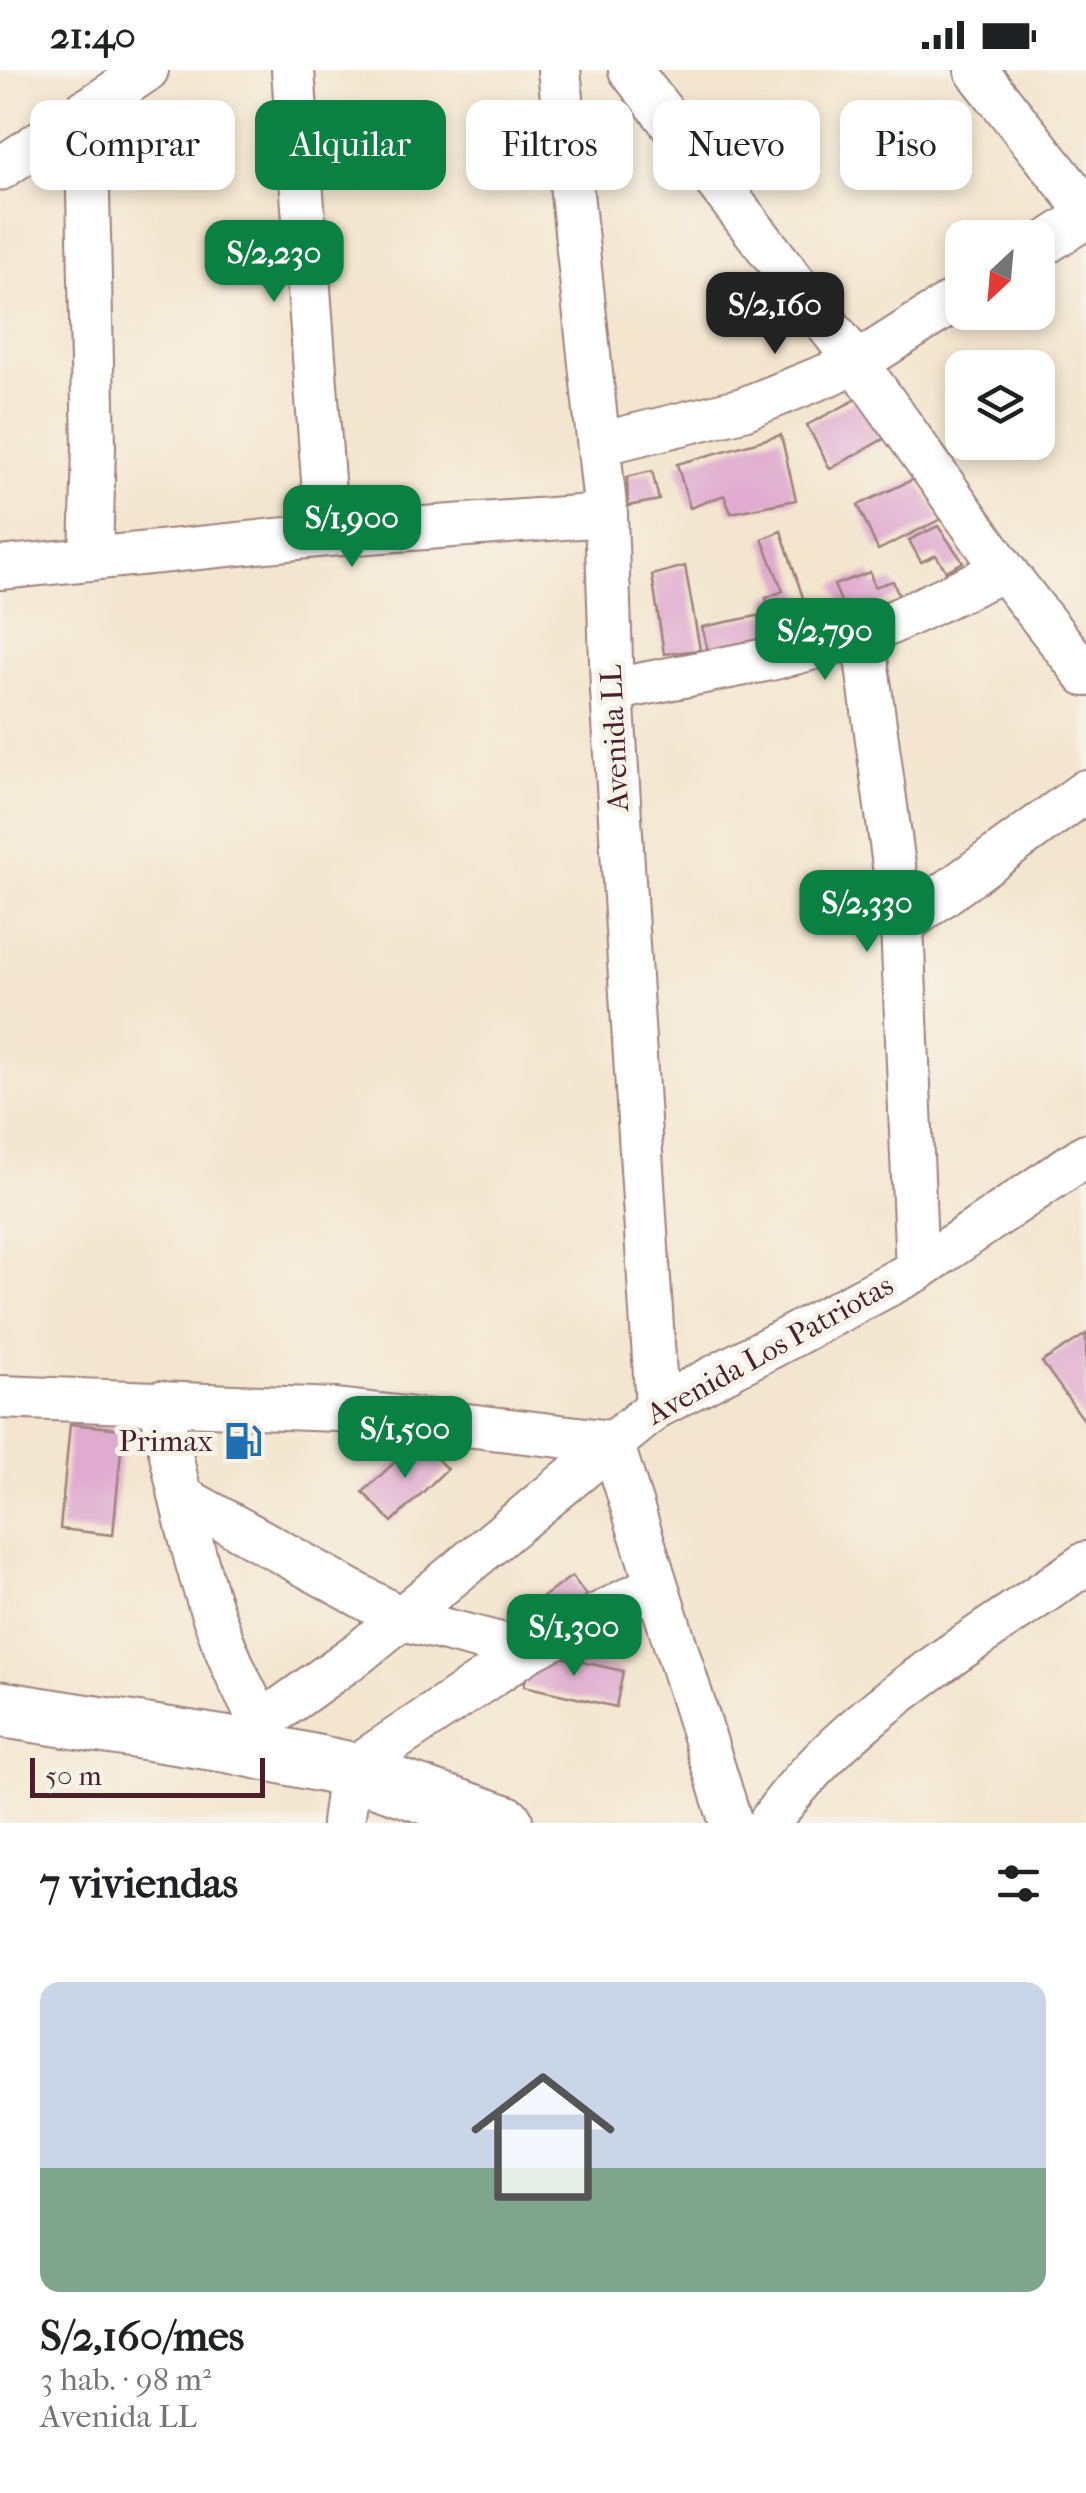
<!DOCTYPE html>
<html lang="es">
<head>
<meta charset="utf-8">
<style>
	:root { --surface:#fff; --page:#f2f2f2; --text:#202124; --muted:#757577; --line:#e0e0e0; --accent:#0b8043 }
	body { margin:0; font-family:"IM FELL French Canon",serif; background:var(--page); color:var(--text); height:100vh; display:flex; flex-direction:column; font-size:38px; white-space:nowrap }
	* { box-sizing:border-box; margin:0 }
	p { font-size:32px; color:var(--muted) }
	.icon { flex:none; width:55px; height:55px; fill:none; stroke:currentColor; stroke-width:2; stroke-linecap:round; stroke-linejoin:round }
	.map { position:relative; height:1753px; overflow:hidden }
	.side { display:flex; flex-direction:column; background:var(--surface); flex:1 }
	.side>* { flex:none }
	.banner { position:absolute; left:30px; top:30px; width:1028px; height:90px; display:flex; gap:20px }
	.needle { width:65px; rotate:206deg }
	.fabs { position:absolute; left:945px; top:150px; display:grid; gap:20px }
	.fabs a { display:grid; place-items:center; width:110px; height:110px; border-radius:20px; background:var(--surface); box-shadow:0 5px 15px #0003; font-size:50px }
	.scale { position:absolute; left:30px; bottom:25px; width:235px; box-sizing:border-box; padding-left:10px; border:5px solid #4a1f2b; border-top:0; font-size:28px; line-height:35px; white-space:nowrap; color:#4a1f2b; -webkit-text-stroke:8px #f7f3e8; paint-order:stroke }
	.price { position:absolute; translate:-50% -85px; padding:0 22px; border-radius:20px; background:var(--accent); color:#fff; font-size:32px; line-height:65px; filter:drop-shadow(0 2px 5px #0008) }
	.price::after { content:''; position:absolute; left:50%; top:60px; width:30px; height:22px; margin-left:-15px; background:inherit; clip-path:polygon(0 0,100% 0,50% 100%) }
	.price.selected { background:#222; color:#fff }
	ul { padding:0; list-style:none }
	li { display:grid; align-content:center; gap:20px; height:530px; padding:0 40px }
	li+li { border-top:2px solid var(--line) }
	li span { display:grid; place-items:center; height:310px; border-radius:20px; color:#555 }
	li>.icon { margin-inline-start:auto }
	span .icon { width:180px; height:180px; fill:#fffc; stroke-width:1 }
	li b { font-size:42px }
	h2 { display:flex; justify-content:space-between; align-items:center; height:120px; padding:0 40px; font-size:42px }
	.chip { padding:0 35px; border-radius:20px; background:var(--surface); box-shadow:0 5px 15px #0003; font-size:35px; line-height:90px }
	.chip.selected { background:var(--accent); color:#fff }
	.status { display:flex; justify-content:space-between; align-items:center; height:70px; padding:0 50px; background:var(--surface); direction:ltr }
	.status svg { height:28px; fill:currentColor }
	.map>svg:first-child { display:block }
</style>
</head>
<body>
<div class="status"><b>21:40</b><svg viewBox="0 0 49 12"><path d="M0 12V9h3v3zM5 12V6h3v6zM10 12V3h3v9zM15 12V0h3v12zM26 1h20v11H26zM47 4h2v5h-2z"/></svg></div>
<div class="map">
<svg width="1086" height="1753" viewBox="0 0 1086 1753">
	<rect width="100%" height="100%" fill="#f7f3e8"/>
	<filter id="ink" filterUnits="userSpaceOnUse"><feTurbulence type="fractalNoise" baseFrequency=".01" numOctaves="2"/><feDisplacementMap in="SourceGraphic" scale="20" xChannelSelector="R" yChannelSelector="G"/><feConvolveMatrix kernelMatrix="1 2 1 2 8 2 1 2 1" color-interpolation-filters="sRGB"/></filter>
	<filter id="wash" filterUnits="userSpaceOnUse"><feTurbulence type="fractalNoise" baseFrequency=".0048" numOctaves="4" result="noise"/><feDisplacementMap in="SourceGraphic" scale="40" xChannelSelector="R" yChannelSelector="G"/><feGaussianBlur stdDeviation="2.25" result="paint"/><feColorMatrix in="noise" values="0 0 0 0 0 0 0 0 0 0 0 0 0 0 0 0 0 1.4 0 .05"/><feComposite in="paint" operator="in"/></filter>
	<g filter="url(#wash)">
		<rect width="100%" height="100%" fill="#f3e5ce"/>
		<g id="blocks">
			<g fill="#dfaccf">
				<polygon points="861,327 885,368 830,399 807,355"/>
				<polygon points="781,365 796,430 731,443 724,425 690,438 677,394"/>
				<polygon points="652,401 659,430 628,436 627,407"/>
				<polygon points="916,408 941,449 878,480 858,435"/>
				<polygon points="938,456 963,492 946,501 936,485 921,492 909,470"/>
				<polygon points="781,461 813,558 709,585 702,557 767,544 776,565 766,528 783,521 762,469"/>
				<polygon points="685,496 700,580 664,584 652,505"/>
				<polygon points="870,502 874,517 893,511 899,526 847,546 834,515"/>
				<polygon points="1086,1264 1086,1353 1042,1292"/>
				<polygon points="70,1354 123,1359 113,1465 60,1459"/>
				<polygon points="418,1370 447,1399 392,1452 363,1422"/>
				<polygon points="572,1506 593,1535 552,1564 532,1535"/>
				<polygon points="532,1581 623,1601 616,1637 524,1616"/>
			</g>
		</g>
	</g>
	<g filter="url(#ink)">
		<use href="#blocks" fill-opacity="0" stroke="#9e827c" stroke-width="2.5"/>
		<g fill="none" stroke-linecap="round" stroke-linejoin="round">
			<g stroke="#9e827c" stroke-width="46">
				<g id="minor">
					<polyline points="293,0 327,465"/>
					<polyline points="559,0 606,445 612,620 657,1337"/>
					<polyline points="630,0 857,293 1004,500 1086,605"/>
					<polyline points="976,0 1086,139"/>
					<polyline points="86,40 94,376 91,489"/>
					<polyline points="0,99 147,0"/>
					<polyline points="1038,178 1086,147"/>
					<polyline points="599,374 743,339 857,293 962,226"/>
					<polyline points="0,498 327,465 606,445"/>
					<polyline points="863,566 902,855 917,1200"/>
					<polyline points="612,620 766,590 863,566 1004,500"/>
					<polyline points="902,855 1086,721"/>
					<polyline points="0,1327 337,1340 612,1372 731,1753"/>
					<path d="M160,1332C184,1445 204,1553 262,1654"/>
					<polyline points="180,1426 402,1549 528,1581"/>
					<polyline points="230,1675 360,1582 657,1337 917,1200 1086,1085"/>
					<polyline points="343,1753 350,1700 528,1581 654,1516"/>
					<path d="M769,1753C845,1643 978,1570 1086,1493"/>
				</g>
			</g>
			<g stroke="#9e827c" stroke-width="59">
				<polyline id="major" points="0,1639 230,1675 350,1700 505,1753"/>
			</g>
			<use href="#minor" stroke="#fff" stroke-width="42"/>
			<use href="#major" stroke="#fff" stroke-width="55"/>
		</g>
	</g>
	<defs>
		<g id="fuel-bare" transform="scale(3)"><path d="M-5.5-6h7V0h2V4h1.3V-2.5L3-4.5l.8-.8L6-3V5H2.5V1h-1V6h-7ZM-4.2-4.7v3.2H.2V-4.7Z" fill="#1f6fb2" stroke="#f7f3e8" stroke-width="2.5" paint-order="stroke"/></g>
	</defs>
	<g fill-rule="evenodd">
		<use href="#fuel-bare" x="243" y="1371"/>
	</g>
	<g text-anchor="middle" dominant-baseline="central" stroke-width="10" stroke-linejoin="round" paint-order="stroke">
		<g font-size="30" fill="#4a1f2b" stroke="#f7f3e8">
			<text transform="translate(615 668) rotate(-93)">Avenida LL</text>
			<text transform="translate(770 1280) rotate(-29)">Avenida Los Patriotas</text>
		</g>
		<g font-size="30" fill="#4a1f2b" stroke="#f7f3e8" text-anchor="end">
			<text x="213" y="1371">Primax</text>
		</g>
	</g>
</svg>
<div class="fabs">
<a><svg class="needle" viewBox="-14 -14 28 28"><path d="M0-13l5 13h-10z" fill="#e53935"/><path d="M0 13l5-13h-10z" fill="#757577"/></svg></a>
<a><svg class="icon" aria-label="layers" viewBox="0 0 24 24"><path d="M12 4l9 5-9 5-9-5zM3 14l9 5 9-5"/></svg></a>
</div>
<div class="scale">50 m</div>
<b class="price" style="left:274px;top:235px">S/2,230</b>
<b class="price selected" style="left:775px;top:287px">S/2,160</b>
<b class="price" style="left:352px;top:500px">S/1,900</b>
<b class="price" style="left:825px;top:613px">S/2,790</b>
<b class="price" style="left:867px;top:885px">S/2,330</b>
<b class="price" style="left:405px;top:1411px">S/1,500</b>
<b class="price" style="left:574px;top:1609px">S/1,300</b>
<div class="banner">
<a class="chip">Comprar</a>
<a class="chip selected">Alquilar</a>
<a class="chip">Filtros</a>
<a class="chip">Nuevo</a>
<a class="chip">Piso</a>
</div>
</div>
<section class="side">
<h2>7 viviendas<svg class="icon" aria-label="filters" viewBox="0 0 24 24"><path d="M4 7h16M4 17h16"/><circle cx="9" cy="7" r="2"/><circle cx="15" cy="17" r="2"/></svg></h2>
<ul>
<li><span style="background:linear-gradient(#c9d6e8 60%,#7fa58c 0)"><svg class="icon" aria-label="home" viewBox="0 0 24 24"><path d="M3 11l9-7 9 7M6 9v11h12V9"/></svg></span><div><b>S/2,160/mes</b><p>3 hab. · 98 m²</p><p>Avenida LL</p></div></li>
</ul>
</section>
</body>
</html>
